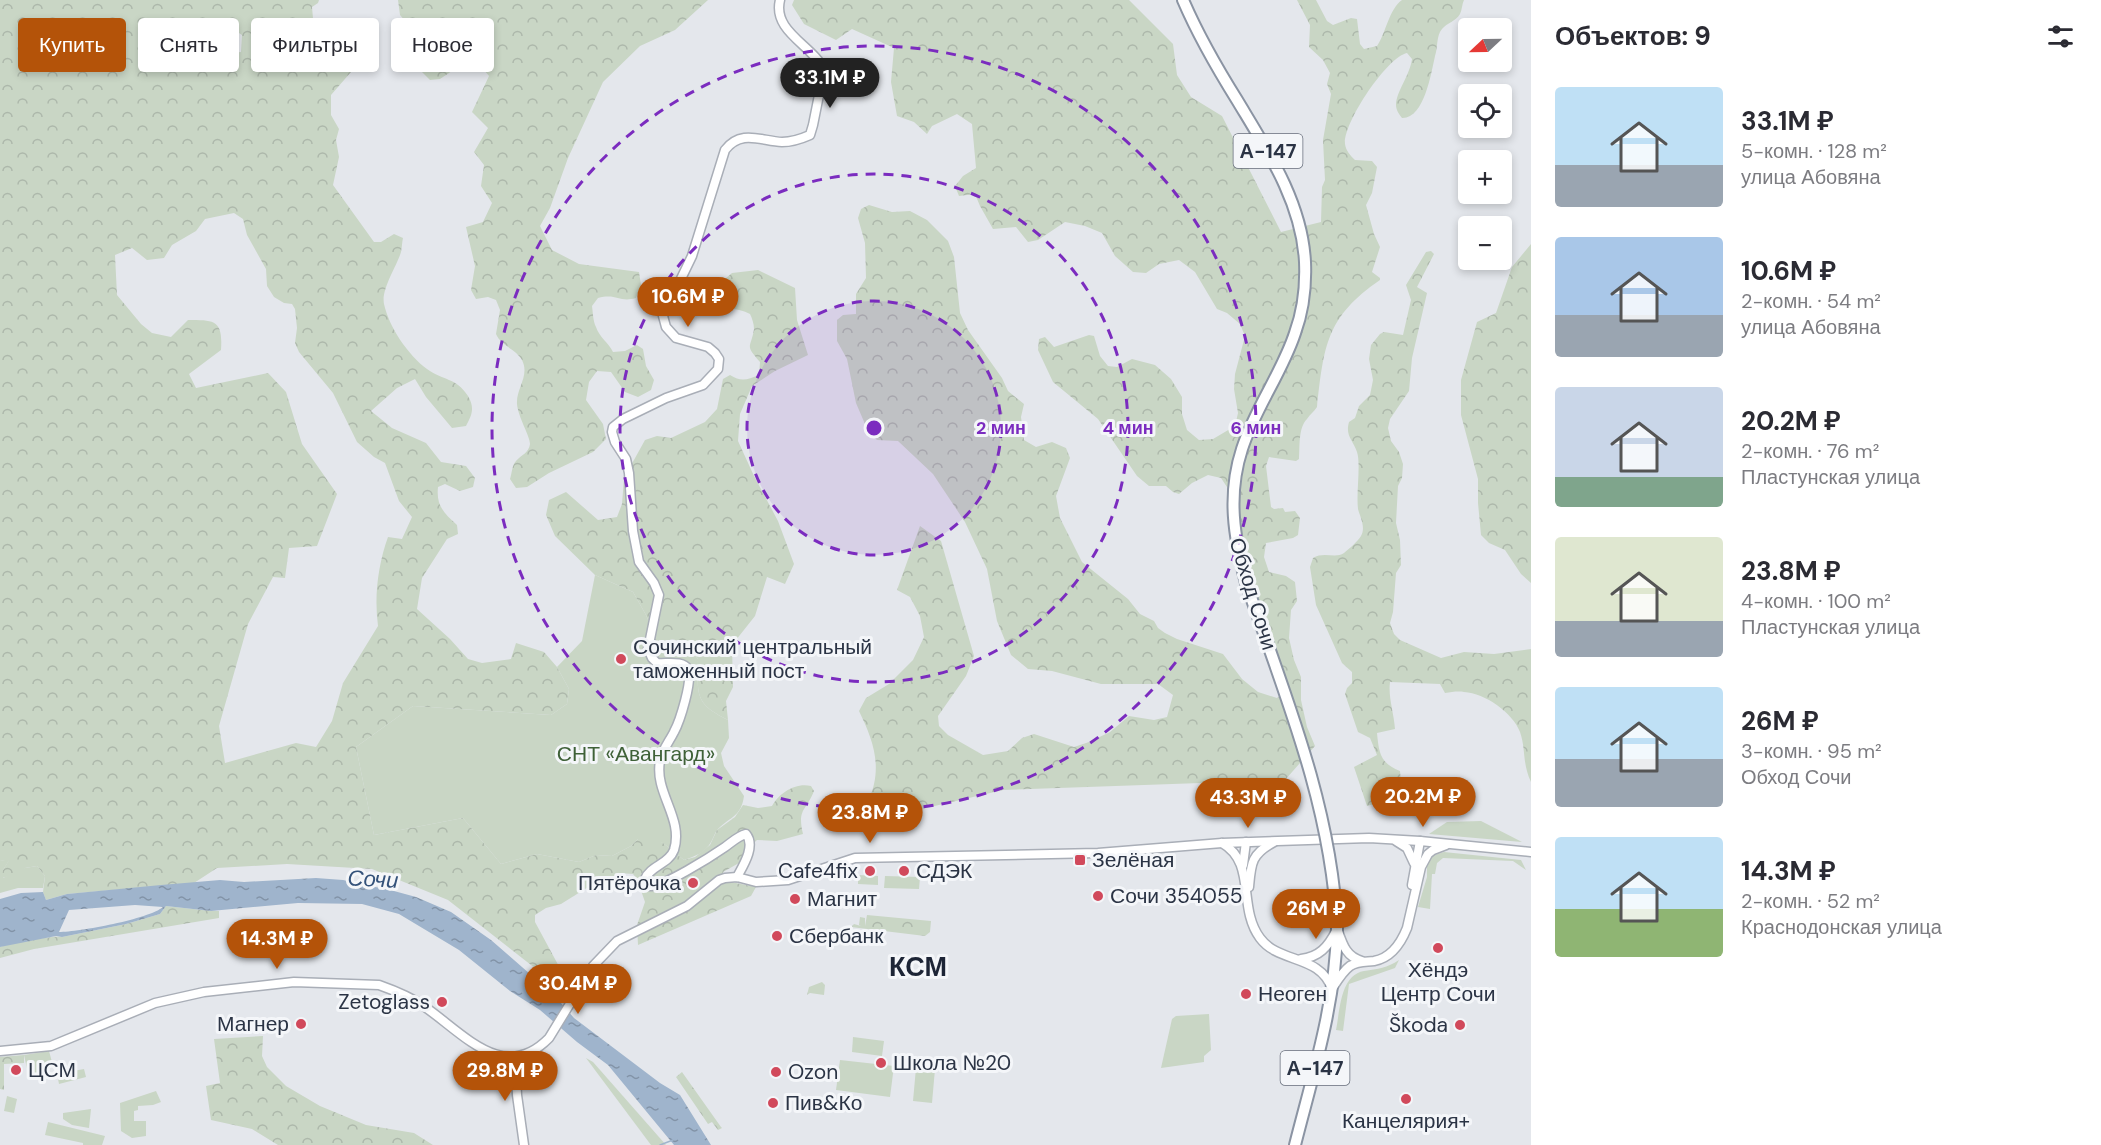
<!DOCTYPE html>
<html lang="ru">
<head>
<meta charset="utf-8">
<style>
	:root { --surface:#fff; --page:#f7f7f7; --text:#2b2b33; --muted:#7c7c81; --accent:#b45309 }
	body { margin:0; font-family:"DM Sans",sans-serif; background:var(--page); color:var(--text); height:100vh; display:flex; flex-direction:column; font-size:22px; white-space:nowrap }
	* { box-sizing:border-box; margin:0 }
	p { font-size:20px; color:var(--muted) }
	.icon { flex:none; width:33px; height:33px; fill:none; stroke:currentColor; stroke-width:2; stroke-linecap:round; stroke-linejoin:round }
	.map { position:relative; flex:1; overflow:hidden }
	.drawer { display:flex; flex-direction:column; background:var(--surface); width:570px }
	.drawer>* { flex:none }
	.banner { position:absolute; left:18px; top:18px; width:570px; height:54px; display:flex; gap:12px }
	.needle { width:39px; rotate:248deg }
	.tools { position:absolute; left:1458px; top:18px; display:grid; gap:12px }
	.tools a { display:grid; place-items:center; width:54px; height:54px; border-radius:6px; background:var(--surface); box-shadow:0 3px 9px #0003; font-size:30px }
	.price { position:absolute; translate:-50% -51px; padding:0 14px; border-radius:21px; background:var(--accent); color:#fff; font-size:20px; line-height:39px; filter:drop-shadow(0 2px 3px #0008) }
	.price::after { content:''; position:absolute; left:50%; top:36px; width:18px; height:14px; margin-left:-9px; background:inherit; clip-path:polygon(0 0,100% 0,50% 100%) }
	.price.selected { background:#222; color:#fff }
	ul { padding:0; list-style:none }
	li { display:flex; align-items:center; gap:18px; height:150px; padding:0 24px }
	li span { display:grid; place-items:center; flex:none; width:168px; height:120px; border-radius:6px; color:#555 }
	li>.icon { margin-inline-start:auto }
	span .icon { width:72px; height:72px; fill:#fffc; stroke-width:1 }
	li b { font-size:26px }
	h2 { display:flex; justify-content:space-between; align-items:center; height:72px; padding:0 24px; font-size:26px }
	.chip { padding:0 21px; border-radius:6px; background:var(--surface); box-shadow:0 3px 9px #0003; font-size:21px; line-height:54px }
	.chip.selected { background:var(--accent); color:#fff }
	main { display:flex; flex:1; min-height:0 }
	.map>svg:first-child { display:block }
</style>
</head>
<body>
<main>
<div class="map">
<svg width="1531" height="1145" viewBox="0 0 1531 1145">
	<defs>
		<pattern id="forest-crowns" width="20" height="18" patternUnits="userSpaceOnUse" patternTransform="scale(1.5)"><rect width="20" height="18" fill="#c9d6c5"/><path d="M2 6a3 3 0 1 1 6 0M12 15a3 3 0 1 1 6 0" fill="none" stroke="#adb8ab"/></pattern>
		<pattern id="water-ripples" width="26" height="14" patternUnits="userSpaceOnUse" patternTransform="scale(1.5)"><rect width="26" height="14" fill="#9fb4cc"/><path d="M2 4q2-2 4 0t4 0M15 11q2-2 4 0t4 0" fill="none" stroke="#8293a7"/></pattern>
	</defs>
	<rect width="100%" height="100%" fill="#e4e7ec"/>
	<g fill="#c9d6c5">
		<path d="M595,575L633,592L646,615L654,634L685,644L698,659C698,694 693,703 728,720L729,738L721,753L724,766L744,796C741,817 731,816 718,829C715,832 714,837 711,842C706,852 694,857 684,860L663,843L638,839L631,846L612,856L596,855L579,862L537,854L501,864L463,818L374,835L356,747L413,706L551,715L567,704L569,689L557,667L582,641Z"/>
		<polygon points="1481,821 1522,842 1429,834 1447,822"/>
		<polygon points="1444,852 1521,860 1526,870 1513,861 1443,858 1437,863 1435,874 1432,874 1430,909 1418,907 1427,877 1427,863 1432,856"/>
		<polygon points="10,859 3,870 3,878 25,868 37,866 45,876 43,888 18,888 0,893 0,861"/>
		<polygon points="858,875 878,876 878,885 858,884"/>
		<polygon points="885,876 920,877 919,889 884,888"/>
		<path d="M1399,960L1395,968L1349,984L1343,1031L1336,1030C1340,1011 1340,975 1364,971C1378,969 1387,968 1399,960Z"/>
		<polygon points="1209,1014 1211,1050 1204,1056 1204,1062 1161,1068 1172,1019 1176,1016"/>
		<polygon points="853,1037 884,1041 882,1056 852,1052"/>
		<polygon points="49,1051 52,1062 37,1065 37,1073 28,1073 24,1055"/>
		<polygon points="586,1058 593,1062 666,1145 651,1145"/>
		<polygon points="840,1060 894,1066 890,1097 836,1090"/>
		<polygon points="916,1068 935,1069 932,1103 913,1101"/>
		<polygon points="84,1069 86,1077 59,1084 57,1074"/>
		<polygon points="156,1091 161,1102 153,1105 138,1106 138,1110 134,1111 134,1121 146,1121 146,1136 132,1138 121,1131 120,1103"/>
		<polygon points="7,1096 17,1099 14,1113 4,1111"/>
		<polygon points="91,1109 89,1128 72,1125 63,1119 63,1113"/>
		<polygon points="48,1122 105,1136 102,1145 83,1145 83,1143 45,1135"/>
	</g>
	<g fill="url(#forest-crowns)" fill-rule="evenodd">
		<path d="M0,0H319L318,3L312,7L315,41L338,47L348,56L351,72L331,95V115L339,129L336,140L339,157L333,185L374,242H381L394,234L403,238C402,242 402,247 401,252C397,266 381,289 384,304C389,327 408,355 427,369C443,381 456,377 468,396C475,408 472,415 466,426L452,428L426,397L415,379L397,388L371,411L392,428L426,443L441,462L466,466L475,478L473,487L460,491L445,484L438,487C436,506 444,513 457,525L458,534L447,539L422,578L417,609L450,639L468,659L482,663L511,659L516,643L544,652L557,667L569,689L567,704L551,715L413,706L356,747L374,835L463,818L501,864L537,854L579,862L596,855L612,856L631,846L638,839L648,837L663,843L684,860L695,857L710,845L717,830L735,817L743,805L758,808L772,806C779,793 796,782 811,786L814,791C806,811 797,809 803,834L777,841L757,840L747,848L739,863L723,872L726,881L756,887L751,896L638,945L637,925L645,902L637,879L633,874L619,873L613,877L593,884L561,904L546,908L535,915V922L562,972L554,983L448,900L372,869L287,864L217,868L194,883L67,894L46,900L43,892L45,876L37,866L25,868L23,873L2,878L3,870L9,860L0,861ZM196,19L221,21L242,35L241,52L194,55ZM234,213L243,219L247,235L266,269L267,286L274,297L284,303L292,304L295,309L297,328L295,343L299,352L333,393L357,442L374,457L385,463L399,501L412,517L402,539L388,537C378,565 374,596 378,626L343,683L332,721L316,747L296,743L225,763L219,726L248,624L273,577L285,578L289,548L317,546L337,494L302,444L286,392L268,373L196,388L189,374L221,350C223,320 215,320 188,320L171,337L152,333L141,324L117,295L115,255L132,248L147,260L164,258L172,245L196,231L205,219Z"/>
		<path d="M398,0H708L675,30L640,46L603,82L568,158L550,208L540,226L552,250L579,264L639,272L641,285L636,298C619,303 617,293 598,298L592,306C593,313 593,321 596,327C599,337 609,343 613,352L625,351L637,345L643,349L646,366L654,380L651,390L638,397L625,392L611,372L597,371L589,382L586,400L603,424L606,439L593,452L549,473L527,487L516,488L510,479C512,473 512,465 516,461C521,455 529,453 530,444C530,436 518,417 517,404C516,388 530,376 522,360C516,349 501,346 496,334L500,310L496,300L488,297L476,299L471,290L475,266L466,227L483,222L492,203L481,186L484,165L474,152L488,128L472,112L489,76L473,57L440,79L430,80L413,63L414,51L406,22L400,15Z"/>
		<path d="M794,0H1129L1173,44L1177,75L1191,97L1222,116L1281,232L1321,222L1322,187L1325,180L1323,140L1331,94L1327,84L1330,73L1323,60L1309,47L1310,25L1297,0H1316L1327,21L1333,25L1351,18L1357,19L1360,44L1364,49L1377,46C1386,33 1389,9 1402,0H1464C1462,4 1462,10 1460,14C1456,21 1447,23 1442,29C1436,36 1438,48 1435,56C1431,74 1424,119 1402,118C1399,114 1396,110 1396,105C1396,92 1410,75 1412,59L1407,53C1387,57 1343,123 1345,144C1346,151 1350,155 1355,160L1372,161L1377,167L1372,193L1366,205L1374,234L1380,247L1372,272L1380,278V280C1326,317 1324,346 1317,407C1314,412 1310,414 1307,419C1298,428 1300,447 1299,459L1296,461L1269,457L1266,466L1271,507L1274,509L1283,508L1285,512L1295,511L1300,518L1298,535L1293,538L1266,543L1264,557L1269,572L1286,576L1295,582L1297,601L1291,610L1289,638L1294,660L1301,677V700L1307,727L1315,746L1285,780L1003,790L909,812L894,808L863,814C865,804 872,795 874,784C880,757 870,734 859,711L866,698L889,684L913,660L924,637L920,616L910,597L897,590L920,526L941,541L974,656L966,676L938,716L939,726L948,735L983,755L1008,751L1022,738L1034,734L1074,747L1089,742L1110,732L1129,716L1154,720L1167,717L1173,695L1158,684H1101L1052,671L1028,669L1011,655L997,621L987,569L965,522L933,474L898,441L877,440L868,431L856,403L847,359L837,341V320L843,315L856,314V294L866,278L865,243L858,218L861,209L869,205L892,212L910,211L927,220L948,241L954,257L960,313L968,330L1002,378L1008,391L1024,404L1021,417L1024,440L1036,447L1052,442L1066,448L1070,458L1056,496L1060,518L1082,562L1128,599L1140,614L1154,621L1158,628L1165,633L1177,639L1223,654L1242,679L1258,692L1277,698L1281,695L1240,586L1230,539L1227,487L1221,478L1208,475L1192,483L1179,494L1173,492L1166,486H1149L1137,476L1098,419L1053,382L1038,350L1039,339L1045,337L1054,347L1089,335L1094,336L1100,356L1108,366L1117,367L1132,359L1155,365L1171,379L1182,397V414L1187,430L1199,440L1213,439L1235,426L1238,413L1234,389L1235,374L1245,336L1240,324L1227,313L1217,309L1195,272L1179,260L1159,264L1146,273L1133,272L1115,256L1102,233L1085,226L1065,222L1038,240L1028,242L1016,227L993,229L980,206L975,194L959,196L955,186L963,176L976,168L972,124L957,114L932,126L927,134L914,122L897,116L891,82L894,48L852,29L836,40L804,24L792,5Z"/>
		<polygon points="1531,244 1531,583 1521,574 1505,550 1489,543 1481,535 1478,503 1478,479 1461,415 1461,380 1477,322 1496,313 1512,267"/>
		<path d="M1431,251L1434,254L1417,287L1427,293L1412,358L1409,391L1390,419L1388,428L1391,441L1399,452L1403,464L1402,478L1398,486L1396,523L1400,540L1401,565L1396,573L1393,612L1390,623L1394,634L1400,640L1441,658L1464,652L1494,654L1531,649V782C1522,763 1526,749 1520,732C1513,713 1485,693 1464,692C1458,691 1452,692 1445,693L1440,684L1390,682C1388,697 1394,713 1395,729L1377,733C1379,753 1380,763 1400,771L1401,782L1407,786L1408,792L1405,795L1367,806L1354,767L1377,755L1370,738L1358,732L1345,694L1347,688L1352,683V672L1342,663L1316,605L1310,567L1313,558C1324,551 1335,559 1344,553C1349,549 1358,541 1361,536C1366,527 1360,517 1358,509C1356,493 1361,464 1357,452C1353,440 1345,436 1349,422L1355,418L1359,406L1370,395L1373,380L1369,359L1371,345L1380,334L1384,332L1403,335L1411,300L1406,285L1426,252Z"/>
		<path d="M758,270L795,288L797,320L808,355L775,371L752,386L740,414L738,441L754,476L778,521L794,564L785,584L767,577L755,616L732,645L733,687L726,701L728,720C693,703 698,694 698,659C690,650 683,640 670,639L666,655L654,645V634L646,615L633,592L595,575L555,536L546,515L549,500L566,492L598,520L617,517L622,504L624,478L645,440L657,436L671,438L705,422L717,409L723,379L730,375C741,382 747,380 759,375L760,362C744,344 751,349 754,329C754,324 752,318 750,314C737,307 724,309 710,305L707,294L732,273Z"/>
		<path d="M166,906L211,911H219V918L34,949L0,958V947C11,943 53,935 62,937L126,924L160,914Z"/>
		<polygon points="867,915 931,921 930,932 925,936 851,927 854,924 861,926 859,925 860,917 865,918 865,926"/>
		<polygon points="822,982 825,985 824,995 810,993 807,995 809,987"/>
		<polygon points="263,1036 262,1056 267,1067 286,1086 320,1106 366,1125 414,1133 433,1145 278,1145 252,1129 211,1120 206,1086 220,1083 214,1039"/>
		<polygon points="24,1055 24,1063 4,1064 4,1090 0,1089 0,1057"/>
		<polygon points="682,1072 721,1127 722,1128 718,1130 712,1122 708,1124 676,1077"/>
	</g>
	<path fill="url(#water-ripples)" fill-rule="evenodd" d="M316,878L343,880L394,891L416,897L451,912L491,940L554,995L574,1018L660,1083L680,1095L711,1145H674L608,1065L577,1042L540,1010L510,991L459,950L399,914L362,904L298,903L211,911L166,906L160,914L126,924L62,937L56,936L0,947V899L21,893L43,892L46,900L67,894L161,885L220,880L244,882ZM135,905L163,907C149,919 79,932 59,932L69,910Z"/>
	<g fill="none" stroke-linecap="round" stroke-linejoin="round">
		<polyline stroke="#9fb4cc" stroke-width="1.5" points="660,1145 673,1140"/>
		<g stroke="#a9aeb7" stroke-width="11">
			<g id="secondary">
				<polyline points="1396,841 1407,848 1414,863"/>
				<path d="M1222,843C1257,863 1237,907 1260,938C1279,964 1320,954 1332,989"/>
				<polyline points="1243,865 1246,842"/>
				<path d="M737,877C743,866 756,846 746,834C738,836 732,842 725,847C712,856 662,888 649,886L645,879C650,866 669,864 674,850C684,818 654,793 660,761C662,750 669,742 674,732C680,721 693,680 688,669C683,660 666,664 657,663L652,658L648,649L659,595L654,583L639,562L633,531L629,473L626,459L615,442L612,432L613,427L623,419L666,398L703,385L718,369L719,359L715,353L708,347L676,338L666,327L663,316L692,256L725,150C741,129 761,141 782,142C792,142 801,139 810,135L813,125L824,70C814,46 772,32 780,0"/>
				<polyline points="1412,885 1420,841"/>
				<path d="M1249,887C1251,864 1251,854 1274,842"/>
				<path d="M1338,931C1343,946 1347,957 1362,961"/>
				<path d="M1301,959C1319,957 1328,947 1336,931"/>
				<path d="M1332,989C1337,981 1342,972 1350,966C1358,961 1366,962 1374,961C1391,958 1401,943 1407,928L1421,867L1428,854L1433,850L1446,845"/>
				<path d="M0,1051L51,1046L155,1003L204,992L294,982L379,985C396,991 411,997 425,1007C464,1034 504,1084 549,1038L593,966L617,941L687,906L719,880L725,878L737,877L756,882L788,880L855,858L1098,853L1222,843L1369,838L1420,841L1531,852"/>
				<polyline points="515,1058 517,1095 524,1145"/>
			</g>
		</g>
		<g stroke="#8b94a3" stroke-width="14">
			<g id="highway">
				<path d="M1183,0C1198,35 1217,68 1237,100C1267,150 1302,202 1305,262C1306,285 1303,311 1295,333C1282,373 1255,408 1242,449C1227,495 1234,537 1246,583"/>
				<path d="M1295,1145C1313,1074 1336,1002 1337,928"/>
			</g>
		</g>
		<use href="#secondary" stroke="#fff" stroke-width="8"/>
		<use href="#highway" stroke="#fff" stroke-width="10"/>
		<g stroke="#8b94a3" stroke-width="14" stroke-linecap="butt">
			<path id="highway-bridge" d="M1246,583C1285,694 1332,809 1337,928"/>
		</g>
		<use href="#highway-bridge" stroke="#fff" stroke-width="10"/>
	</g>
	<circle cx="874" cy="428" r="127" fill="#7b2cbf" fill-opacity=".12"/>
	<g fill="none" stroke="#7b2cbf" stroke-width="3" stroke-dasharray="10 8">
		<circle cx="874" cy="428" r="127"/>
		<circle cx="874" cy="428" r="254"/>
		<circle cx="874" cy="428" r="382"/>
	</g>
	<g fill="#d1495b" stroke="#f4f6f9" stroke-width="2">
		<circle cx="621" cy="659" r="6"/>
		<rect x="1074" y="854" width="12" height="12" rx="3"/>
		<circle cx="870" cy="871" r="6"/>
		<circle cx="904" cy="871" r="6"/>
		<circle cx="693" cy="883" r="6"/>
		<circle cx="1098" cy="896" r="6"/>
		<circle cx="795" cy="899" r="6"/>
		<circle cx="777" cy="936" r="6"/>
		<circle cx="1438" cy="948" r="6"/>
		<circle cx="1246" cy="994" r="6"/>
		<circle cx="442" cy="1002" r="6"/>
		<circle cx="301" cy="1024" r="6"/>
		<circle cx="1460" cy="1025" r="6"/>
		<circle cx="881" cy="1063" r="6"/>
		<circle cx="16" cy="1070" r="6"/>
		<circle cx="776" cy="1072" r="6"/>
		<circle cx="1406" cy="1099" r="6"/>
		<circle cx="773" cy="1103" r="6"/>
	</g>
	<g text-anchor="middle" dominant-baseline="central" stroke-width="6" stroke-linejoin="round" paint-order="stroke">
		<g fill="#f4f6f9" stroke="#676e7b" stroke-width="1.5">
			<rect x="1233.5" y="134" width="69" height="34" rx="4.5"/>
			<rect x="1280.5" y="1051" width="69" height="34" rx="4.5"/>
		</g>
		<g font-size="20" font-weight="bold" fill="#2b3445">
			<text x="1268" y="151">А-147</text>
			<text x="1315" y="1068">А-147</text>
		</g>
		<g font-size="21" fill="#2b3445" stroke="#f4f6f9">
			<text transform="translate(1253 594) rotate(73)">Обход Сочи</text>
		</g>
		<g font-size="21" fill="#2b3445" stroke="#f4f6f9" text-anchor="start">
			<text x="633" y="647">Сочинский центральный<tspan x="633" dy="24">таможенный пост</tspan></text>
			<text x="1092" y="860">Зелёная</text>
			<text x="858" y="871" text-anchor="end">Cafe4fix</text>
			<text x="916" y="871">СДЭК</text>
			<text x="681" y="883" text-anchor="end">Пятёрочка</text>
			<text x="1110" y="896">Сочи 354055</text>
			<text x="807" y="899">Магнит</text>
			<text x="789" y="936">Сбербанк</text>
			<text x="1438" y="970" text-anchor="middle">Хёндэ<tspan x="1438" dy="24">Центр Сочи</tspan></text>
			<text x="1258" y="994">Неоген</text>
			<text x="430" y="1002" text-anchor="end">Zetoglass</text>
			<text x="289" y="1024" text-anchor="end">Магнер</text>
			<text x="1448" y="1025" text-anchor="end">Škoda</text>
			<text x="893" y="1063">Школа №20</text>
			<text x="28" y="1070">ЦСМ</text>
			<text x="788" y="1072">Ozon</text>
			<text x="785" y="1103">Пив&amp;Ко</text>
			<text x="1406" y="1121" text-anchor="middle">Канцелярия+</text>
		</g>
		<g font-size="21" fill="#3f6138" stroke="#f4f6f9">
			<text x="636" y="754">СНТ «Авангард»</text>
		</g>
		<g font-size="22" font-style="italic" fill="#34527a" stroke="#f4f6f9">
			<text transform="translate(373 879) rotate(3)">Сочи</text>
		</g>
		<g font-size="27" font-weight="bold" fill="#1d2536" stroke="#f4f6f9">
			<text x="918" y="966">КСМ</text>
		</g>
	</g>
	<circle cx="874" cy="428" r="9" fill="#7b2cbf" stroke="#f4f6f9" stroke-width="3"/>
	<g font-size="18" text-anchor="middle" font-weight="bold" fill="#7b2cbf" stroke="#f4f6f9" stroke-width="6" stroke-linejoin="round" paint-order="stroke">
		<text x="1001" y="434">2 мин</text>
		<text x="1128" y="434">4 мин</text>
		<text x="1256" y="434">6 мин</text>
	</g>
</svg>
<div class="tools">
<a><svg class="needle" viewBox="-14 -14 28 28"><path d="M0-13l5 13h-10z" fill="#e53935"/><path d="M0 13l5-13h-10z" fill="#7c7c81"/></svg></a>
<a><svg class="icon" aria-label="locate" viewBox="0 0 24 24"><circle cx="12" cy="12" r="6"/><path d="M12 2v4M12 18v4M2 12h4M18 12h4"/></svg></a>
<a>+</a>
<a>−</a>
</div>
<b class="price selected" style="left:830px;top:109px">33.1M ₽</b>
<b class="price" style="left:688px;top:328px">10.6M ₽</b>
<b class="price" style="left:1423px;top:828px">20.2M ₽</b>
<b class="price" style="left:1248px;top:829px">43.3M ₽</b>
<b class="price" style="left:870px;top:844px">23.8M ₽</b>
<b class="price" style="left:1316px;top:940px">26M ₽</b>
<b class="price" style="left:277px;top:970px">14.3M ₽</b>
<b class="price" style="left:578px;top:1015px">30.4M ₽</b>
<b class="price" style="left:505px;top:1102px">29.8M ₽</b>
<div class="banner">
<a class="chip selected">Купить</a>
<a class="chip">Снять</a>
<a class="chip">Фильтры</a>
<a class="chip">Новое</a>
</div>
</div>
<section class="drawer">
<h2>Объектов: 9<svg class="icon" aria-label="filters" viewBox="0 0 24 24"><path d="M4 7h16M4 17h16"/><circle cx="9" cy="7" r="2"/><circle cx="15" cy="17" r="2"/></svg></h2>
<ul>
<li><span style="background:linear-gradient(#bfe0f5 65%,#9aa5b1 0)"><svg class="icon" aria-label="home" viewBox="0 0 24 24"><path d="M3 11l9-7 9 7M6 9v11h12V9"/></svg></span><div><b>33.1M ₽</b><p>5-комн. · 128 m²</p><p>улица Абовяна</p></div></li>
<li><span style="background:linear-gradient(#a9c7e8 65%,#9aa5b1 0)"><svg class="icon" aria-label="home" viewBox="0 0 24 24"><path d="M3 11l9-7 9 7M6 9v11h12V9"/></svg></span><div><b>10.6M ₽</b><p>2-комн. · 54 m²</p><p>улица Абовяна</p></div></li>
<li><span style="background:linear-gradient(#c9d6e8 75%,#7fa58c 0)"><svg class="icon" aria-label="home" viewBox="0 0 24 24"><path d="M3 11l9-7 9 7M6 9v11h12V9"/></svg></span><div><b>20.2M ₽</b><p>2-комн. · 76 m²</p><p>Пластунская улица</p></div></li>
<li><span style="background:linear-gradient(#dfe7d0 70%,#9aa5b1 0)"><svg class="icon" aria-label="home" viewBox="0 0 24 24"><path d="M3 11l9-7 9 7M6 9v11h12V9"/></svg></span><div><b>23.8M ₽</b><p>4-комн. · 100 m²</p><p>Пластунская улица</p></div></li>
<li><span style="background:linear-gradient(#bfe0f5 60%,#9aa5b1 0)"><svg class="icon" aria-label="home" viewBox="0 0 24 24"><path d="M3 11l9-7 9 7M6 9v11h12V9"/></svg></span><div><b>26M ₽</b><p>3-комн. · 95 m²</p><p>Обход Сочи</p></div></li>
<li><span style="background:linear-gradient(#bfe0f5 60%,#8fb573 0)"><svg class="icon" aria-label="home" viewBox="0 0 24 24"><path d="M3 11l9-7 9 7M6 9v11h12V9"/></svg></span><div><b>14.3M ₽</b><p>2-комн. · 52 m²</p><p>Краснодонская улица</p></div></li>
</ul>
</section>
</main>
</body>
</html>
